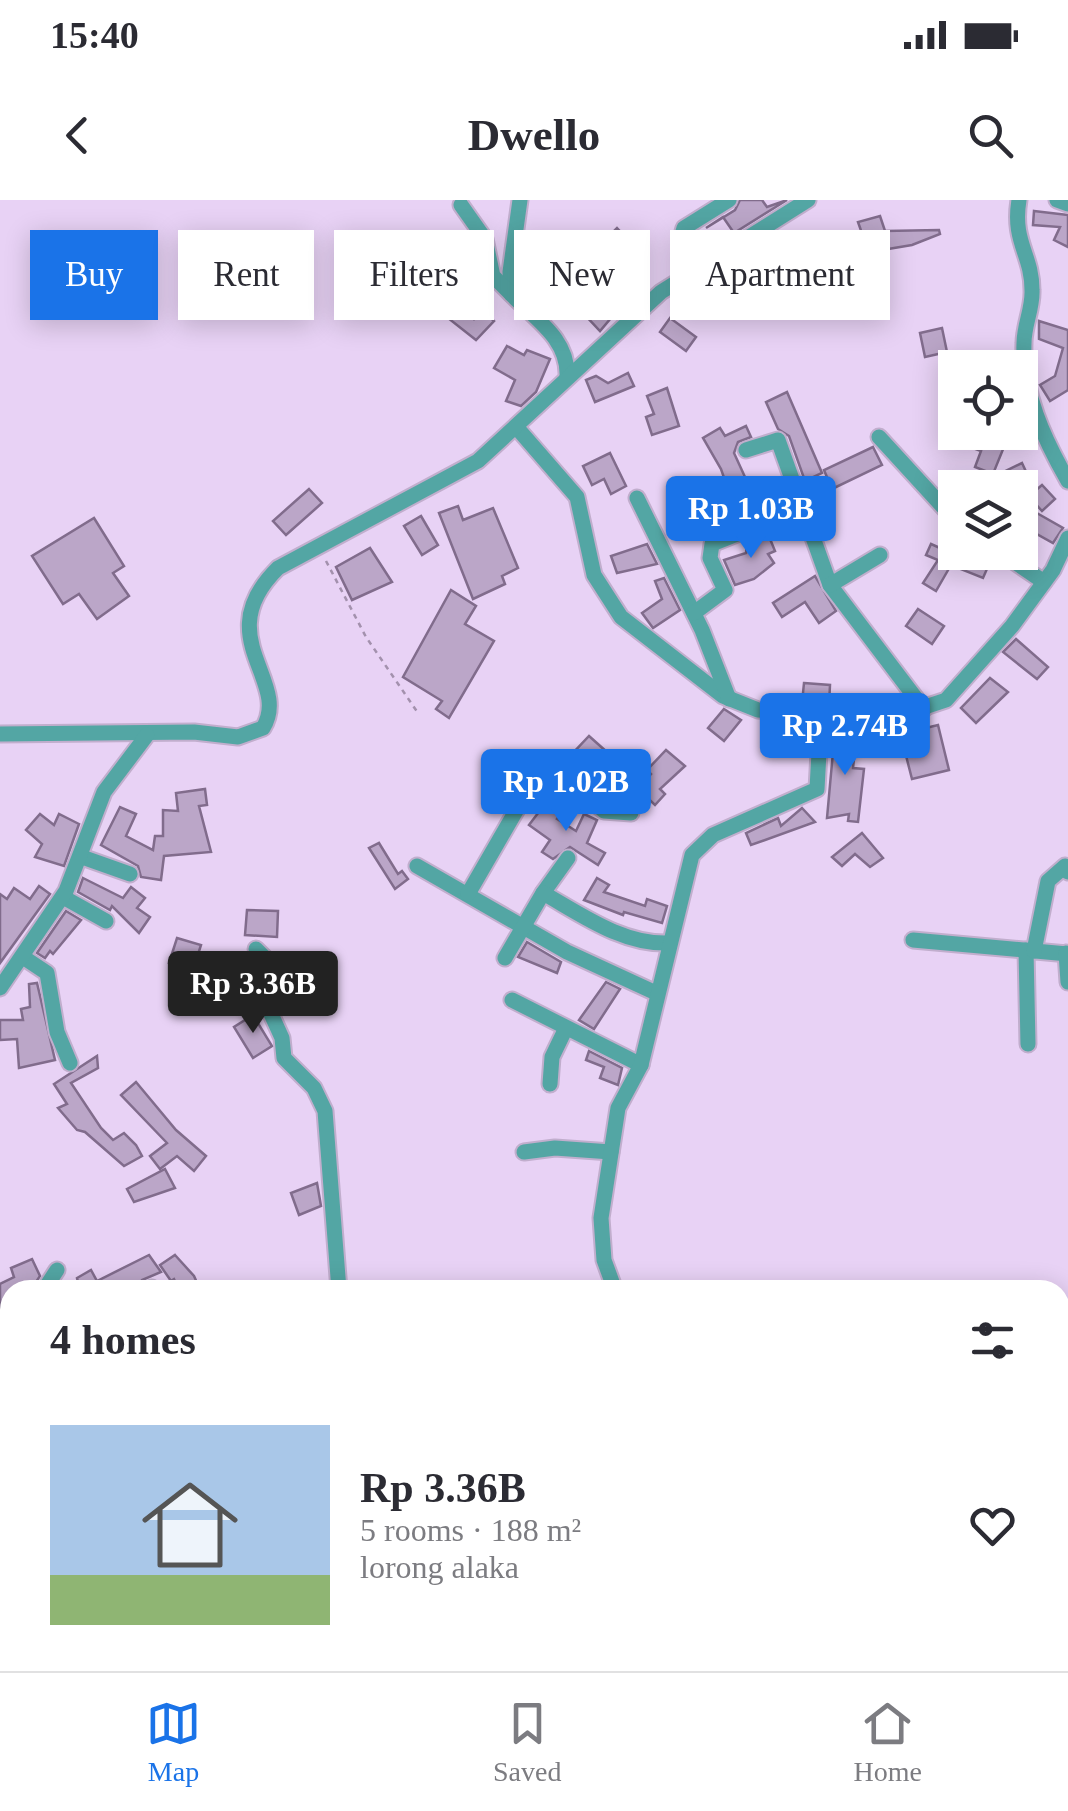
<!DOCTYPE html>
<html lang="en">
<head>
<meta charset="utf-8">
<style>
	:root { --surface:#fff; --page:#f2f2f3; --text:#2b2b33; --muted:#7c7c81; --line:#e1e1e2; --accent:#1a73e8 }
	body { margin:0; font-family:Georgia,serif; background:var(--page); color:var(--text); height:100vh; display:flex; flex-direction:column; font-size:38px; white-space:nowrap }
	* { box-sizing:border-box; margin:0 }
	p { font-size:32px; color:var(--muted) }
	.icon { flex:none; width:55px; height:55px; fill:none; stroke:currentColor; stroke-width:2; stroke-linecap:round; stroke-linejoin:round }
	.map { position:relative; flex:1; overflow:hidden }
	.details { position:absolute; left:0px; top:1080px; width:1070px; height:392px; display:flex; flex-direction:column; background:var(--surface); border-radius:30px 30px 0 0; box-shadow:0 5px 25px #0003 }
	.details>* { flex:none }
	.hud { position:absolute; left:30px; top:30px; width:1010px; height:90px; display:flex; gap:20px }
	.tools { position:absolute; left:938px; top:150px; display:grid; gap:20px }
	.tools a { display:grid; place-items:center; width:100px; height:100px; border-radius:0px; background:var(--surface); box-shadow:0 5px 25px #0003; font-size:50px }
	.price { position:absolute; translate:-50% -85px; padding:0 22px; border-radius:10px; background:var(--accent); color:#fff; font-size:32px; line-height:65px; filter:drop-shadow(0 2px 5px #0008) }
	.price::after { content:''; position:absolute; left:50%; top:60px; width:30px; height:22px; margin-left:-15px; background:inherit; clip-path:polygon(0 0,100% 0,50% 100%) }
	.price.current { background:#222; color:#fff }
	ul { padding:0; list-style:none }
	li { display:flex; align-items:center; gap:30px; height:250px; padding:0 50px }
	li span { display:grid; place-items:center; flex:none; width:280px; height:200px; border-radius:0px; color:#555 }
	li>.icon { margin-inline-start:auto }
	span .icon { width:120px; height:120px; fill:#fffc; stroke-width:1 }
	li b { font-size:42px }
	h2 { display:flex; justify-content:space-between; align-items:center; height:120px; padding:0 50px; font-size:42px }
	.pill { padding:0 35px; border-radius:0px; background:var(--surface); box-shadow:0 5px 25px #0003; font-size:35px; line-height:90px }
	.pill.current { background:var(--accent); color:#fff }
	.status { display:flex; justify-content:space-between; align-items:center; height:70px; padding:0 50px; background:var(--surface); direction:ltr }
	.status svg { height:28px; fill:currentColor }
	header { display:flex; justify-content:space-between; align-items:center; height:130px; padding:0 50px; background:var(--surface); font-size:45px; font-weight:800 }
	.dock { display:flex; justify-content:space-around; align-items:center; height:140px; border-top:2px solid var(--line); background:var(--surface); font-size:28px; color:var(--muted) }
	.dock a { display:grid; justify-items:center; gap:5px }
	.dock .current { color:var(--accent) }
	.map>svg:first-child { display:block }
</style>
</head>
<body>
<div class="status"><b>15:40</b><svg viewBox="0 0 49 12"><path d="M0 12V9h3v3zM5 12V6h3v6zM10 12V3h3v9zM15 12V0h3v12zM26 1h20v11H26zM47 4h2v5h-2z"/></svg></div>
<header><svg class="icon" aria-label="back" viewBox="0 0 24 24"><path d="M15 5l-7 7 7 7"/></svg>Dwello<svg class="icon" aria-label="search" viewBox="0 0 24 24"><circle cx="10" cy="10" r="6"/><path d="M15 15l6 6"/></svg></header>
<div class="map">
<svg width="1068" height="1471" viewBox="0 0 1068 1471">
	<rect width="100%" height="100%" fill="#e8d2f5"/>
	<g fill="#bba6c8" stroke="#816c8c" stroke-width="2.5">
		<polygon points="740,0 762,0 767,7 787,0 734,33 723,17 706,28 735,10"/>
		<polygon points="1034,11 1068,15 1068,47 1054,40 1060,27 1033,25"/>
		<polygon points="880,16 885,31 939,30 940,34 912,45 858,54 855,41 864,39 858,22"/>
		<polygon points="617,28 638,50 625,63 604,41"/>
		<polygon points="631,60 648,74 600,131 571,100 582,90 595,103"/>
		<polygon points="462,105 474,119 482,110 494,121 476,140 448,118"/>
		<polygon points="670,118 696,137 686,151 660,132"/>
		<polygon points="1039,121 1068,130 1068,190 1050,201 1040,185 1055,176 1063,148 1039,139"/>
		<polygon points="942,128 947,152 925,157 920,133"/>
		<polygon points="507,146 524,155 527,150 550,159 536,192 521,206 506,201 515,180 494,168"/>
		<polygon points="628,173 634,186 595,202 586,180 596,176 608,183"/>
		<polygon points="667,188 679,226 652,235 646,217 654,214 647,196"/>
		<polygon points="787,192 822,273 805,281 789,236 778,229 766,202"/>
		<polygon points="746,226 751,237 738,242 734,253 761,312 739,321 721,269 703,238 720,228 725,236"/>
		<polygon points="975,232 1010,232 993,274 975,267 981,251 970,247"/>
		<polygon points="873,247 882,265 832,289 824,270"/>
		<polygon points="610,253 626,286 611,294 604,279 592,285 583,266"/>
		<polygon points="1022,263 1035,291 1042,285 1055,299 1042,311 1018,285 1000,288 995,276"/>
		<polygon points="309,289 322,303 286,335 273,321"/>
		<polygon points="458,306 463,320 493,308 518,368 502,376 505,384 473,399 439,313"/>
		<polygon points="1035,312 1063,328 1053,343 1026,328"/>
		<polygon points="421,316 438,345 422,355 404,326"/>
		<polygon points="94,318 124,366 113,373 129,396 97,419 79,394 63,404 32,356"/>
		<polygon points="768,334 775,351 768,354 774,363 754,379 735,385 724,360 746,353 747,342"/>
		<polygon points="647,344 657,364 617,373 611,356"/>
		<polygon points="931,344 960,357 966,352 990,362 983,378 951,365 936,391 923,383 938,360 926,355"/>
		<polygon points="370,348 392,382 352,400 336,367"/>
		<polygon points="815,376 836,411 819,423 805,402 782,417 773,403"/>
		<polygon points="664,378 680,410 653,428 642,413 662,399 655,381"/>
		<polygon points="451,390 476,406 465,424 494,441 449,518 436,509 442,501 403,477"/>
		<polygon points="918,409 944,426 932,444 906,426"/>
		<polygon points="1016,439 1048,467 1037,479 1003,452"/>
		<polygon points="990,478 1008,492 976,523 961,508"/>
		<polygon points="804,483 830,485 829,505 802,503"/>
		<polygon points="724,509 741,520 724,541 708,528"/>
		<polygon points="938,525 949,570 912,579 903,544 877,540 881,527 898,529 897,535"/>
		<polygon points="835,530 857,532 853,568 864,569 858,622 848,621 849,614 827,618"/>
		<polygon points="589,536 608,553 586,581 577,577 586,564 573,553"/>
		<polygon points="666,550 685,566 660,589 665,594 655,605 638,589 651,574 647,570"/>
		<polygon points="205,589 207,605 199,606 211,652 164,656 161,680 141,677 138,666 101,645 120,607 136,614 126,636 153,650 155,636 163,636 163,610 178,611 176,593"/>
		<polygon points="548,600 563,611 557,619 576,631 584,614 597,620 587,643 605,653 598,665 570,647 553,659 542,652 550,640 529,625"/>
		<polygon points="802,608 815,622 751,645 746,633 778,618 781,626"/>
		<polygon points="40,614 54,625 59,614 79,624 64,666 35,657 42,644 26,630"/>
		<polygon points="862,633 883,658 870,667 855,654 842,666 832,657"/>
		<polygon points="379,643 398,674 402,671 408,679 395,689 369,648"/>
		<polygon points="83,678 123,698 131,687 145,698 137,708 150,717 139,733 112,706 110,710 78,692"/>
		<polygon points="597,678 609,685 604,692 645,706 647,699 667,706 662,723 624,712 623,715 584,700"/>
		<polygon points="39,686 50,694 0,763 0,694 7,699 14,688 30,699"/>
		<polygon points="247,710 278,711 277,737 245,735"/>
		<polygon points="66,711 81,720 53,754 50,751 45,758 37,753"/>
		<polygon points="177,738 201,745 193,770 169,763"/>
		<polygon points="527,742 561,762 557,773 518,757"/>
		<polygon points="606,782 620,789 594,829 579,820"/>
		<polygon points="37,783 55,860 19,868 17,839 0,840 0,820 23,820 21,809 30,807 29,784"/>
		<polygon points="253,815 272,846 253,858 234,827"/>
		<polygon points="589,851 622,868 618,885 600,878 604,867 586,860"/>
		<polygon points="97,856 98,868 71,883 101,928 113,940 124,933 136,945 142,956 124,966 85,932 77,930 58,908 67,904 54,884"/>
		<polygon points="136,882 176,930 206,956 194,971 177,956 160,969 150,956 167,943 121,895"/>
		<polygon points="165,969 175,988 134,1002 127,989"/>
		<polygon points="317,983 321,1006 299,1015 291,993"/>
		<polygon points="149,1055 161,1072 142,1080 134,1090 80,1090 77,1078 91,1070 97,1081"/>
		<polygon points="175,1055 194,1076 198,1085 179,1090 174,1079 171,1081 160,1065"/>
		<polygon points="32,1059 40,1076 34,1085 10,1090 10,1116 0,1121 0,1084 14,1077 11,1068"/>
		<rect x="0" y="1244" width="10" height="60"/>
	</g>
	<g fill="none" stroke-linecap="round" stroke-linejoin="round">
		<g stroke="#c1aecd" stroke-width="19">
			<g id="minor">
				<path d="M520,0L510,72L511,94C535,119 569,139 567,177"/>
				<path d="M1019,0C1012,42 1032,54 1032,90C1033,108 1024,125 1024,143C1022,192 1044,239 1068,281"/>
				<polyline points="1057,0 1068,4"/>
				<polyline points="461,5 485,39 493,76 511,94"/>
				<polyline points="695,70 682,35 684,28 729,0"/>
				<polyline points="518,229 577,297 594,375 621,417 723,496 758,510 821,516 898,516 946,500 1012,426 1053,370 1068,338"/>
				<polyline points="879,237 955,320"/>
				<polyline points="746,250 778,240 830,385 924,509"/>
				<polyline points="637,298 702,430 729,499"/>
				<polyline points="1000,352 1044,382"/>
				<polyline points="830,385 880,355"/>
				<polyline points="694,413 725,390 710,358 712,344 804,307"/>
				<path d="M0,534L194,532L238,537L263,528C292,481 208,437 278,368L478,261L661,92L808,0"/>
				<polyline points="82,657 130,674"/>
				<polyline points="417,666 567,752 656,793"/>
				<polyline points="543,693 568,658"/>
				<polyline points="468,694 535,578 577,588 604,611 631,613"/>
				<polyline points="63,697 106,721"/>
				<polyline points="913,740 1068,754"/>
				<polyline points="256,749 265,758 261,792 282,838 284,858 314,888 325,911 339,1090"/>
				<polyline points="1026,750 1028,844"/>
				<polyline points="1034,751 1048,681 1065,666 1068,672"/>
				<polyline points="1066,753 1068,782"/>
				<polyline points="23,757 47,773 57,832 70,863"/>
				<path d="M505,758L543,693C582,715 623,745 669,743"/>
				<polyline points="0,788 66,691 104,592 147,535"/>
				<polyline points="512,800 641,865"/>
				<polyline points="550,884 552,857 566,828"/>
				<polyline points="524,952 555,948 611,952"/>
				<polyline points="44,1090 57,1070"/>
				<polyline points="148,1090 152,1088"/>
				<polyline points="615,1090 604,1060 601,1018 618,908 641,865 692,655 713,635 817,589 821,516"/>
				<polyline points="0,1149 10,1170"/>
				<polyline points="0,1315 10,1315"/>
				<polyline points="180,1462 180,1471"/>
				<polyline points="424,1462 424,1471"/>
				<polyline points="564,1462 564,1471"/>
				<polyline points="694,1471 695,1462"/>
				<polyline points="740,1471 743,1462"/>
			</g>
		</g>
		<polyline stroke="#a391ad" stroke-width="2.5" stroke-dasharray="5 5" stroke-linecap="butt" points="326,361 366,437 418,513"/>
		<use href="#minor" stroke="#53a6a4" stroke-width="15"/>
	</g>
</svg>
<div class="tools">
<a><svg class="icon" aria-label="locate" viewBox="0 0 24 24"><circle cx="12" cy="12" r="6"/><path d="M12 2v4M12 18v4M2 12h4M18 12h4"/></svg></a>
<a><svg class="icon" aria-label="layers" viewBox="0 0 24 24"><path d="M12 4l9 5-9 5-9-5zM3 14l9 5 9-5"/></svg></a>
</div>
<b class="price" style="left:751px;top:361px">Rp 1.03B</b>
<b class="price" style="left:845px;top:578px">Rp 2.74B</b>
<b class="price" style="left:566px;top:634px">Rp 1.02B</b>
<b class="price current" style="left:253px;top:836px">Rp 3.36B</b>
<div class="hud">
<a class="pill current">Buy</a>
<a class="pill">Rent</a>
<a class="pill">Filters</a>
<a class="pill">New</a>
<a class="pill">Apartment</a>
</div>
<section class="details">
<h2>4 homes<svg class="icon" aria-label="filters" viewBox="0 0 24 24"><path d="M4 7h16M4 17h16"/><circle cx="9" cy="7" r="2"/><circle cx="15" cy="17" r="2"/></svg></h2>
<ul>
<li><span style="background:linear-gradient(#a9c7e8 75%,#8fb573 0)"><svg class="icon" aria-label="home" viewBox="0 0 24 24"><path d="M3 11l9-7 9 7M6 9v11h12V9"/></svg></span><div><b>Rp 3.36B</b><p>5 rooms · 188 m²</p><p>lorong alaka</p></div><svg class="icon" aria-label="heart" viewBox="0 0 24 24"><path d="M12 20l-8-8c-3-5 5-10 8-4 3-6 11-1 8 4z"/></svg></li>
</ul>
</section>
</div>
<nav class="dock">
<a class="current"><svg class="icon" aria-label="map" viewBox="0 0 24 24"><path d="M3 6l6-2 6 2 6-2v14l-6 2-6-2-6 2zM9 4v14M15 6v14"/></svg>Map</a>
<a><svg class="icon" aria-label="saved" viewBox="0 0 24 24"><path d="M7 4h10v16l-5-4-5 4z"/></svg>Saved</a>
<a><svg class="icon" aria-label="home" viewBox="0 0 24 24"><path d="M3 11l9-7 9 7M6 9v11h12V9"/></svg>Home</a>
</nav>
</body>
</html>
